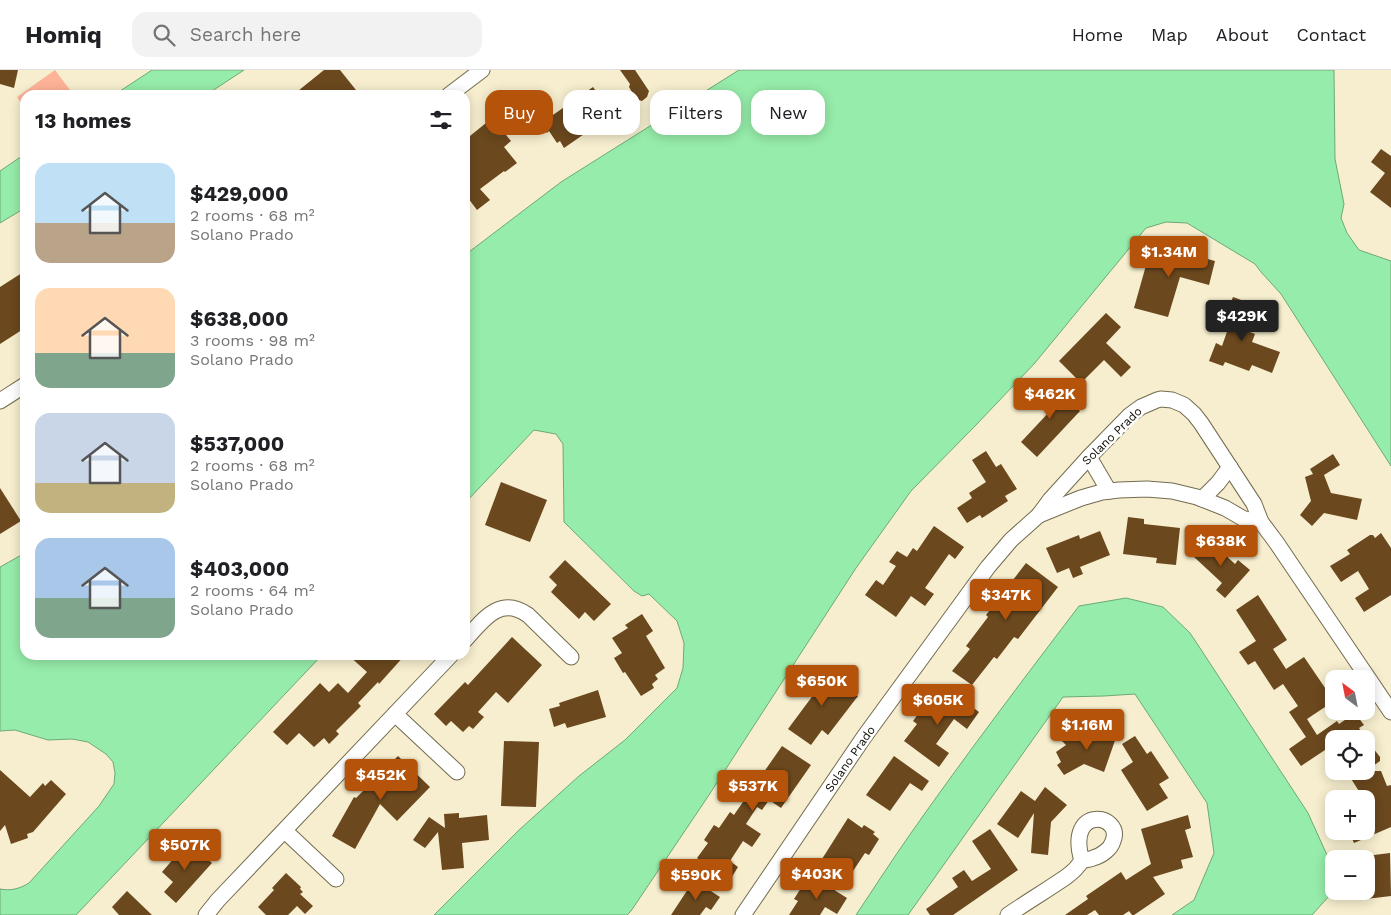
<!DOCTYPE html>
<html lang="en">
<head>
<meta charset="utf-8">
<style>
	:root { --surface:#fff; --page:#f2f2f2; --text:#202124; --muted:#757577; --line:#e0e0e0; --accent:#b45309 }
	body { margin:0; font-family:"Work Sans",sans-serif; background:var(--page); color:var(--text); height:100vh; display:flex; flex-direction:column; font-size:19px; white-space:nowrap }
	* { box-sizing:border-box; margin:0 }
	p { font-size:16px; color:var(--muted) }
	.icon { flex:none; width:28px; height:28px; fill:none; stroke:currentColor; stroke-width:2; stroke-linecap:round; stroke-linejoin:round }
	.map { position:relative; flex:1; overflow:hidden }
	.side { position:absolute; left:20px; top:20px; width:450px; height:570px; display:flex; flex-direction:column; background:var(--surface); border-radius:15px; box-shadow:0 2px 12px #0003 }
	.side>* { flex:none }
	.top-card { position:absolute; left:485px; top:20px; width:475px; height:45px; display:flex; gap:10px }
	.needle { width:32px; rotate:328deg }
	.buttons { position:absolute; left:1325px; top:600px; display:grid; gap:10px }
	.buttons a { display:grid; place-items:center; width:50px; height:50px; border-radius:10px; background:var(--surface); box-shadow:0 2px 12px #0003; font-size:25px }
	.price { position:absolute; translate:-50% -42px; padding:0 11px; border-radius:5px; background:var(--accent); color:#fff; font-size:16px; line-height:32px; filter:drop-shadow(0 1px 2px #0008) }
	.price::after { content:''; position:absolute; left:50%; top:30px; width:15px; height:11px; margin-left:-8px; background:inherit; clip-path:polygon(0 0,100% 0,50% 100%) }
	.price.active { background:#222; color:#fff }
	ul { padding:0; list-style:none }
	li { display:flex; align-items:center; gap:15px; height:125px; padding:0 15px }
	li span { display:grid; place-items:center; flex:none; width:140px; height:100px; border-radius:15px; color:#555 }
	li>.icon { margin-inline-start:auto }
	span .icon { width:60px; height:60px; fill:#fffc; stroke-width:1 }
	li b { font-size:21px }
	h2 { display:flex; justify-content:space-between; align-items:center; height:60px; padding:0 15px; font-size:21px }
	.chip { padding:0 18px; border-radius:15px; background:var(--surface); box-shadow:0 2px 12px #0003; font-size:18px; line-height:45px }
	.chip.active { background:var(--accent); color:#fff }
	header { display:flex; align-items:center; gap:30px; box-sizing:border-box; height:70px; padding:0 25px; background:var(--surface); border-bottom:1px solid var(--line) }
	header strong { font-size:24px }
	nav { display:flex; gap:28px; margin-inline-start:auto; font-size:18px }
	.search { width:350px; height:45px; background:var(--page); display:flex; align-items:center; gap:12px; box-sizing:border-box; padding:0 18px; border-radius:15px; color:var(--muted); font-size:19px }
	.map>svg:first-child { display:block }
</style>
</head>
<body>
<header>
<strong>Homiq</strong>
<div class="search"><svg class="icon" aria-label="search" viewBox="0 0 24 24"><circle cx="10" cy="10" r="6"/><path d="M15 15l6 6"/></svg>Search here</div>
<nav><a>Home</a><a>Map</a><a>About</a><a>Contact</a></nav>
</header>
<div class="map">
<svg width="1391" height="845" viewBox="0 0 1391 845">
	<rect width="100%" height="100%" fill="#f6eece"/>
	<polygon fill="#feb398" points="55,0 70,20 63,25 25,25 25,39 17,27"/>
	<g fill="#96ecaa" stroke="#6da978">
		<polygon points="152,0 244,0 206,25 114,25"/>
		<polygon points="739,0 1334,0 1335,89 1344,134 1341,148 1347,163 1359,180 1391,191 1391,396 1281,224 1261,202 1255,194 1187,153 1166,152 1146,158 1034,294 976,355 911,421 856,498 709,725 631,841 627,845 434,845 519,760 579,706 625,670 677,618 683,598 684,573 677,551 649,524 642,526 634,521 564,452 563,374 556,364 534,360 465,433 465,185 561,112"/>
		<polygon points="25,84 25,138 0,153 0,101"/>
		<path d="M25,483V585H322L76,845H0V819C11,821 19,819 29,813L99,736L114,714L115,703L113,692L106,684L88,672L72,669L48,670L15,660L0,661V497Z"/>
		<path d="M1126,528L1163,537L1190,563L1198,575L1308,743L1327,785L1331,822L1330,825L1312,845H1172L1194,830L1214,783L1207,733L1135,624L1104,626L1063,627L908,845H856C874,818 892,790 911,763C965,686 1022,611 1079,536Z"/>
	</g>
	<g fill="#6b481e">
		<polygon points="0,0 18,0 14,18 0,14"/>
		<polygon points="324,0 340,0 360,25 293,25"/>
		<polygon points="620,0 635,0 649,21 647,27 642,31 636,29 629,17 630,14"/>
		<polygon points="593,17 605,34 584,49 590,60 564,78 560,71 557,73 549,61 547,63 536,49 546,42 550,47"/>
		<polygon points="486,53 491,59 497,54 511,71 504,77 517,93 505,102 504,101 480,119 490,130 477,140 465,124 465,70"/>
		<polygon points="1381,79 1391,86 1391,138 1370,122 1385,103 1371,92"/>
		<polygon points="1152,174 1215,191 1209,215 1180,207 1168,247 1134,238"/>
		<polygon points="25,201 25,258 0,274 0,217"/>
		<polygon points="1233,227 1255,235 1245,260 1255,264 1252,272 1280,282 1272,303 1252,295 1249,301 1225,292 1223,296 1209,291 1216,273 1222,276 1229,256 1222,254"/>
		<polygon points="1106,243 1121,257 1106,273 1131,297 1121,307 1104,290 1081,313 1059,291"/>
		<polygon points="1048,312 1080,341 1037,387 1021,372 1051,340 1036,325"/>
		<polygon points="986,381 996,397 1001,394 1017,419 1005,426 1008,431 982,448 980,445 967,453 957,438 972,428 969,423 986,412 972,390"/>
		<polygon points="1333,384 1340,395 1324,405 1331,423 1362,429 1357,450 1324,443 1312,456 1300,445 1311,431 1305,407 1313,404 1310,399"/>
		<polygon points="501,412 547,430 530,472 485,455"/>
		<polygon points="0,418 21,451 0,464"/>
		<polygon points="1128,447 1144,449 1144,454 1180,458 1176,495 1156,493 1157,488 1123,484"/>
		<polygon points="934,456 964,477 955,489 949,484 925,518 934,524 925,536 911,526 896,547 865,525 876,510 883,515 896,496 889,492 897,481 907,487 913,478 917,481"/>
		<polygon points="1100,461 1110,485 1080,497 1083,504 1073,508 1069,498 1057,503 1046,478 1079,465 1080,469"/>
		<polygon points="1381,463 1391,478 1391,525 1364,542 1355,528 1369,519 1358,501 1341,512 1330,496 1350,484 1347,480 1370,465 1373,465 1375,468"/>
		<polygon points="1208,469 1235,494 1238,490 1250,500 1225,528 1216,520 1222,513 1193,486"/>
		<polygon points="565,490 611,534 594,551 585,542 579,549 551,522 557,515 549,507"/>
		<polygon points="1026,493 1058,517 1018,569 1014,567 997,589 994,587 972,615 952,601 970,579 966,576 988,547 986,545"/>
		<polygon points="1258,525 1287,570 1273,579 1286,599 1304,587 1334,631 1307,649 1317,665 1337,651 1339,654 1355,643 1364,655 1359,658 1366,669 1334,669 1334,674 1301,696 1289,679 1306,667 1289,642 1298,636 1283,614 1274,620 1255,591 1248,595 1239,582 1256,571 1236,540"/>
		<polygon points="642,544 653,561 646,566 665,598 655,605 658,609 652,614 654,618 641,626 625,602 623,603 614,588 622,583 612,568 628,558 625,555"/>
		<polygon points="512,567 542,595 508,633 496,622 478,642 484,647 473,659 469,656 463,662 451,651 446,656 434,644 465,612 468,615"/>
		<polygon points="348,585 405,585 379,614 378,612 358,633 361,636 336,661 339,664 329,674 324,668 314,677 299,663 287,675 273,662 320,613 329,622 338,613 348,623 367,602"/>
		<polygon points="819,597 858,626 828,665 822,660 811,675 788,659 814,624 804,617"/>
		<polygon points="598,620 606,647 567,658 565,653 554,657 549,639 560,636 559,633"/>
		<polygon points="932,625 948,636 956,625 979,642 967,659 954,649 936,674 949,683 939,697 904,671 917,654 913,651"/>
		<polygon points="1106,654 1119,659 1104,702 1084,694 1064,705 1057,695 1061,692 1056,682 1066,675 1062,671 1073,664 1078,670 1100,669"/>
		<polygon points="1135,666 1147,684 1151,681 1169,708 1159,714 1168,728 1147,741 1121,700 1133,692 1122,674"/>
		<polygon points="1366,669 1380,687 1380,691 1366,701"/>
		<polygon points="504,671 539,672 536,737 501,736"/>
		<polygon points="782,676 811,695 781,738 769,730 762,740 757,737 746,754 761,764 752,777 743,771 730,791 738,797 730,810 697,788 708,773 704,770 714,755 719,758 730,742 734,745 736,742"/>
		<polygon points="398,686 430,717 397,751 380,734 355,779 332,766 354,727 356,728"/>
		<polygon points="894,686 929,711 922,721 910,713 890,741 866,725"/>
		<polygon points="0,700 30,727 43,713 45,716 51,710 66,724 33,762 27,764 28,768 11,774 5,755 0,761"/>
		<polygon points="1346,701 1381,701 1387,716 1391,715 1391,757 1354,773 1350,764 1356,761 1366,761 1366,729 1364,729"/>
		<polygon points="1045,717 1067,735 1051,752 1048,785 1031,783 1034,743 1018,768 997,754 1021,721 1035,731"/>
		<polygon points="459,743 459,748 487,745 489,770 462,773 464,798 442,800 438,762 425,778 413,770 429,747 445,758 444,744"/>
		<polygon points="1188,745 1191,758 1185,760 1193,787 1181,790 1183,798 1153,807 1165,824 1134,845 1132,845 1129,841 1123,845 1099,845 1095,840 1087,845 1065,845 1088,829 1086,826 1121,802 1126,810 1151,794 1141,759"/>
		<polygon points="848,748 862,758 864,755 875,762 873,764 879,769 869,785 865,783 849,807 822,789"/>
		<polygon points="990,759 1018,800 953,845 930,845 926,839 958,817 952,808 964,800 972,811 991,799 972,771"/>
		<polygon points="188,772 212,793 176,833 164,822 173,812 162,802"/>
		<polygon points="1390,783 1391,826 1366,829 1366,786"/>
		<polygon points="286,803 301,817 300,819 303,822 300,824 313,836 305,844 297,836 288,845 266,845 258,837 274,820 272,818"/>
		<polygon points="694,810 720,827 711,840 706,837 700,845 671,845"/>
		<polygon points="806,810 817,817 820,811 847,828 837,844 825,837 820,845 789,845 798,831 794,829"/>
		<polygon points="127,821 152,845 119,845 112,837"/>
	</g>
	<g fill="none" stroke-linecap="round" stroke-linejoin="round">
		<g stroke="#726b4f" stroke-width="17">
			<g id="minor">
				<polyline points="449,25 482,0"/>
				<polyline points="0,331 25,315"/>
				<polyline points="1089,387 1109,421"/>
				<polyline points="1202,429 1218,413 1230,397"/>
				<polyline points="1039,445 1081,428 1102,422 1119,420 1147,419 1172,421 1197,427 1225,438 1244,449 1261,452"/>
				<path d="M465,570C483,550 500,525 528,545L571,587"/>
				<polyline points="395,644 457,702"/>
				<polyline points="285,761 336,809"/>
				<polyline points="206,845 218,830 451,585"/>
				<polyline points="743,845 864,667 988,497 1011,470 1039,445 1050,430 1089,387 1130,345 1141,337 1157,330 1161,329 1172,330 1184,335 1194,344 1201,353 1254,434 1261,452 1276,472 1391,642"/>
				<path d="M1008,845C1027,832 1047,820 1066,807C1070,804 1074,801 1077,797C1079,795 1080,793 1082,791C1085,789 1090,790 1093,788C1101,786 1111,779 1113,771C1124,744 1065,734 1082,791"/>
			</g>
		</g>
		<use href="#minor" stroke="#fff" stroke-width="15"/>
	</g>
	<g text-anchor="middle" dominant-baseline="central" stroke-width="5" stroke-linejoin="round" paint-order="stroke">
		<g font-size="12" fill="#0e0c03" stroke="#fff">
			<text transform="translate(1112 366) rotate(-44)">Solano Prado</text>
			<text transform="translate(850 689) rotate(-55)">Solano Prado</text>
		</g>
	</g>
</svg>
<div class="buttons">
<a><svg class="needle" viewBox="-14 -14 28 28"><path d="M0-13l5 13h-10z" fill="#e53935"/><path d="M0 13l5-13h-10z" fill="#757577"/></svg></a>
<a><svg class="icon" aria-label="locate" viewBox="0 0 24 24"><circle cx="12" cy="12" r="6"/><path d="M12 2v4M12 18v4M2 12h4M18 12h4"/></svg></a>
<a>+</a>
<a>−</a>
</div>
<b class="price" style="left:1169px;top:208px">$1.34M</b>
<b class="price active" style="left:1242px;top:272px">$429K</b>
<b class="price" style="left:1050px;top:350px">$462K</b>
<b class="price" style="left:1221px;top:497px">$638K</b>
<b class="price" style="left:1006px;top:551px">$347K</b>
<b class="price" style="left:822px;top:637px">$650K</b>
<b class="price" style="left:938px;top:656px">$605K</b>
<b class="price" style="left:1087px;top:681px">$1.16M</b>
<b class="price" style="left:381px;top:731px">$452K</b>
<b class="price" style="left:753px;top:742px">$537K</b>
<b class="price" style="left:185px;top:801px">$507K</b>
<b class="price" style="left:817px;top:830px">$403K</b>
<b class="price" style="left:696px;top:831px">$590K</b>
<div class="top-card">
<a class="chip active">Buy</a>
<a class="chip">Rent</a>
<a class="chip">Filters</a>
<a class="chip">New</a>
</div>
<section class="side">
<h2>13 homes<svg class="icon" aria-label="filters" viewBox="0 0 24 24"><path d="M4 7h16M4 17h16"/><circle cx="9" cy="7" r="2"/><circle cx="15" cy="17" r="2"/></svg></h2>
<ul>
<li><span style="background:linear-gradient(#bfe0f5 60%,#b9a48a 0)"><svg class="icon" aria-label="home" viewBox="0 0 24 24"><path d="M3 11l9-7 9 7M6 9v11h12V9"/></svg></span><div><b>$429,000</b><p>2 rooms · 68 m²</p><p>Solano Prado</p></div></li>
<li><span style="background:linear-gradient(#ffd9b3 65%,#7fa58c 0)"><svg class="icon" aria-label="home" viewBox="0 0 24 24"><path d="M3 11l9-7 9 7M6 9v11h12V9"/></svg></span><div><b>$638,000</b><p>3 rooms · 98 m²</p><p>Solano Prado</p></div></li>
<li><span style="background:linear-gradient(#c9d6e8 70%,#c2b280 0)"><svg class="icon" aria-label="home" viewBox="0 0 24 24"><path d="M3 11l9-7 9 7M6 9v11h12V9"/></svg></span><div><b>$537,000</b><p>2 rooms · 68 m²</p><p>Solano Prado</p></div></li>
<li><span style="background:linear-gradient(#a9c7e8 60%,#7fa58c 0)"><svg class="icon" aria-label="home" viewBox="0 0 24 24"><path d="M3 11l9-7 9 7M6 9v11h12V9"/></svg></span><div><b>$403,000</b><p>2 rooms · 64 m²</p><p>Solano Prado</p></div></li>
</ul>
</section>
</div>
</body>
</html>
